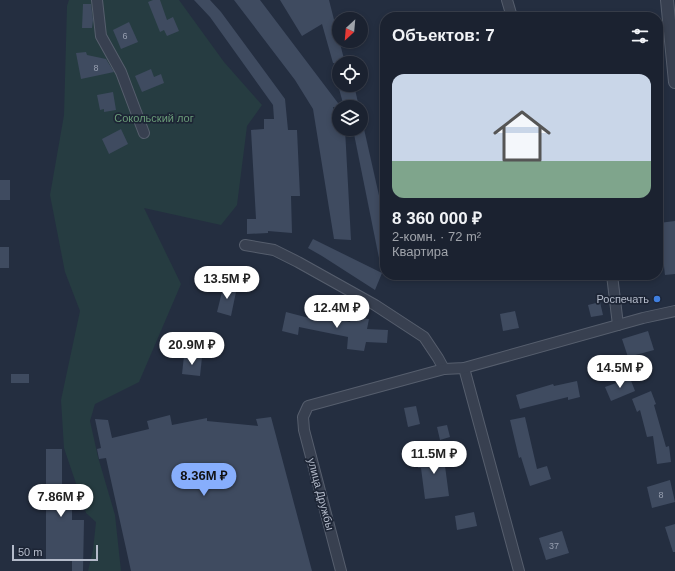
<!DOCTYPE html>
<html lang="ru">
<head>
<meta charset="utf-8">
<style>
	:root { --surface:#1b2230; --page:#242a38; --text:#f1f3f6; --muted:#a0a4ab; --line:#393f4c; --accent:#87aefc }
	body { margin:0; font-family:Arial,sans-serif; background:var(--page); color:var(--text); height:100vh; display:flex; flex-direction:column; font-size:15px; white-space:nowrap }
	* { box-sizing:border-box; margin:0 }
	p { font-size:13px; color:var(--muted) }
	.icon { flex:none; width:22px; height:22px; fill:none; stroke:currentColor; stroke-width:2; stroke-linecap:round; stroke-linejoin:round }
	.map { position:relative; flex:1; overflow:hidden }
	.side { position:absolute; left:380px; top:12px; width:283px; height:268px; display:flex; flex-direction:column; background:var(--surface); border-radius:16px; box-shadow:0 2px 6px #0003,0 0 0 1px var(--line) }
	.side>* { flex:none }
	.needle { width:26px; rotate:206deg }
	.buttons { position:absolute; left:332px; top:12px; display:grid; gap:8px }
	.buttons a { display:grid; place-items:center; width:36px; height:36px; border-radius:50%; background:var(--surface); box-shadow:0 2px 6px #0003,0 0 0 1px var(--line); font-size:20px }
	.scale { position:absolute; left:12px; bottom:10px; width:86px; box-sizing:border-box; padding-left:4px; border:2px solid #b4bbca; border-top:0; font-size:11px; line-height:14px; white-space:nowrap; color:#b4bbca; -webkit-text-stroke:3px #1d2535; paint-order:stroke }
	.price { position:absolute; translate:-50% -34px; padding:0 9px; border-radius:14px; background:#fff; color:#222; font-size:13px; line-height:26px; filter:drop-shadow(0 1px 2px #0008) }
	.price::after { content:''; position:absolute; left:50%; top:24px; width:12px; height:9px; margin-left:-6px; background:inherit; clip-path:polygon(0 0,100% 0,50% 100%) }
	.price.selected { background:var(--accent); color:#111 }
	ul { padding:0; list-style:none }
	li { display:grid; align-content:center; gap:8px; height:212px; padding:0 12px }
	li span { display:grid; place-items:center; height:124px; border-radius:12px; color:#555 }
	li>.icon { margin-inline-start:auto }
	span .icon { width:72px; height:72px; fill:#fffc; stroke-width:1 }
	li b { font-size:17px }
	h2 { display:flex; justify-content:space-between; align-items:center; height:48px; padding:0 12px; font-size:17px }
	.map>svg:first-child { display:block }
</style>
</head>
<body>
<div class="map">
<svg width="675" height="571" viewBox="0 0 675 571">
	<rect width="100%" height="100%" fill="#242e40"/>
	<polygon fill="#263c41" points="69,0 179,0 224,62 262,105 247,126 237,205 221,225 144,208 181,284 139,382 95,404 90,421 98,457 115,515 121,571 88,571 93,550 96,522 86,513 64,448 61,400 80,311 65,272 50,195 64,115 67,6"/>
	<g fill="#3f4b60">
		<polygon points="153,0 160,0 167,20 173,17 179,31 167,36 164,30 160,32 148,2"/>
		<polygon points="194,0 210,0 221,12 285,99 288,130 297,130 300,196 291,196 292,233 268,231 268,233 247,234 247,219 256,219 251,130 264,129 264,119 274,119 273,105 210,17"/>
		<polygon points="234,0 260,0 341,107 333,107 338,129 345,129 351,240 334,239 313,109 295,80"/>
		<polygon points="280,0 329,0 345,63 333,63 322,24 302,36"/>
		<polygon points="83,4 91,4 93,20 92,28 82,28"/>
		<polygon points="129,22 138,42 121,49 113,30"/>
		<polygon points="86,52 87,55 106,59 114,72 81,79 76,53"/>
		<polygon points="151,69 154,77 161,74 164,83 142,92 135,76"/>
		<polygon points="338,85 354,85 359,107 344,107"/>
		<polygon points="113,92 116,110 104,112 104,109 100,110 97,95"/>
		<polygon points="121,129 128,144 109,154 102,139"/>
		<polygon points="353,129 364,129 385,222 385,268 381,268"/>
		<rect x="0" y="180" width="10" height="20"/>
		<polygon points="675,221 675,274 665,275 659,223"/>
		<polygon points="313,239 382,273 375,290 322,256 308,248"/>
		<rect x="0" y="247" width="9" height="21"/>
		<polygon points="224,284 237,287 231,316 217,312"/>
		<polygon points="600,302 603,315 591,317 588,305"/>
		<polygon points="515,311 519,328 503,331 500,314"/>
		<polygon points="286,312 309,318 310,314 350,322 351,317 369,319 367,329 388,330 387,343 366,342 364,351 347,349 348,337 299,327 298,335 282,331"/>
		<polygon points="648,331 654,350 628,357 622,339"/>
		<polygon points="184,356 202,357 200,376 182,374"/>
		<rect x="11" y="374" width="18" height="9"/>
		<polygon points="630,378 635,391 611,401 605,387"/>
		<polygon points="577,381 580,397 568,400 568,397 520,409 516,395 553,384 554,386"/>
		<polygon points="651,391 656,404 654,405 666,447 669,446 671,462 657,464 653,436 647,437 640,410 637,412 632,399"/>
		<polygon points="416,406 420,424 408,427 404,408"/>
		<polygon points="170,415 172,425 207,418 207,421 258,426 256,419 271,417 312,571 131,571 106,458 99,459 97,449 101,448 95,419 108,420 112,438 149,429 147,421"/>
		<polygon points="525,417 537,469 547,466 551,479 530,486 521,457 519,458 510,420"/>
		<polygon points="447,425 450,437 440,440 437,427"/>
		<polygon points="46,449 62,449 62,502 72,502 72,520 84,520 83,571 72,571 72,561 46,561"/>
		<polygon points="443,451 449,496 425,499 421,468 418,468 416,455"/>
		<polygon points="670,480 675,502 652,508 647,487"/>
		<polygon points="474,512 477,526 457,530 455,516"/>
		<polygon points="675,524 675,552 673,552 665,527"/>
		<polygon points="562,531 569,553 546,560 539,538"/>
	</g>
	<g fill="none" stroke-linecap="round" stroke-linejoin="round">
		<g stroke="#565e6d" stroke-width="12">
			<g id="minor">
				<polyline points="97,0 101,36 121,72 144,133"/>
				<polyline points="507,0 512,17"/>
				<polyline points="245,245 274,250 298,262 375,305 424,337 438,358 444,369"/>
				<polyline points="612,275 618,325"/>
				<polyline points="464,368 519,571"/>
				<polyline points="341,571 304,430 303,417 308,406 444,369 464,368 643,318 675,311"/>
			</g>
		</g>
		<g stroke="#565e6d" stroke-width="14">
			<polyline id="tertiary" points="667,0 675,82"/>
		</g>
		<use href="#minor" stroke="#384050" stroke-width="10"/>
		<use href="#tertiary" stroke="#384050" stroke-width="12"/>
	</g>
	<circle fill="#3f7fe0" stroke="#1d2535" stroke-width="1.5" cx="657" cy="299" r="4"/>
	<g text-anchor="middle" dominant-baseline="central" stroke-width="3.5" stroke-linejoin="round" paint-order="stroke">
		<g font-size="9" fill="#979fb0">
			<text x="125" y="36">6</text>
			<text x="96" y="68">8</text>
			<text x="661" y="495">8</text>
			<text x="554" y="546">37</text>
		</g>
		<g font-size="11" fill="#6a9c78" stroke="#1d2535">
			<text x="154" y="118">Сокольский лог</text>
		</g>
		<g font-size="11" fill="#b4bbca" stroke="#1d2535" text-anchor="end">
			<text x="649" y="299">Роспечать</text>
		</g>
		<g font-size="11" fill="#b4bbca" stroke="#1d2535">
			<text transform="translate(321 494) rotate(75)">улица Дружбы</text>
		</g>
	</g>
</svg>
<div class="buttons">
<a><svg class="needle" viewBox="-14 -14 28 28"><path d="M0-13l5 13h-10z" fill="#e53935"/><path d="M0 13l5-13h-10z" fill="#a0a4ab"/></svg></a>
<a><svg class="icon" aria-label="locate" viewBox="0 0 24 24"><circle cx="12" cy="12" r="6"/><path d="M12 2v4M12 18v4M2 12h4M18 12h4"/></svg></a>
<a><svg class="icon" aria-label="layers" viewBox="0 0 24 24"><path d="M12 4l9 5-9 5-9-5zM3 14l9 5 9-5"/></svg></a>
</div>
<div class="scale">50 m</div>
<b class="price" style="left:227px;top:300px">13.5M ₽</b>
<b class="price" style="left:337px;top:329px">12.4M ₽</b>
<b class="price" style="left:192px;top:366px">20.9M ₽</b>
<b class="price" style="left:620px;top:389px">14.5M ₽</b>
<b class="price" style="left:434px;top:475px">11.5M ₽</b>
<b class="price selected" style="left:204px;top:497px">8.36M ₽</b>
<b class="price" style="left:61px;top:518px">7.86M ₽</b>
<section class="side">
<h2>Объектов: 7<svg class="icon" aria-label="filters" viewBox="0 0 24 24"><path d="M4 7h16M4 17h16"/><circle cx="9" cy="7" r="2"/><circle cx="15" cy="17" r="2"/></svg></h2>
<ul>
<li><span style="background:linear-gradient(#c9d6e8 70%,#7fa58c 0)"><svg class="icon" aria-label="home" viewBox="0 0 24 24"><path d="M3 11l9-7 9 7M6 9v11h12V9"/></svg></span><div><b>8 360 000 ₽</b><p>2-комн. · 72 m²</p><p>Квартира</p></div></li>
</ul>
</section>
</div>
</body>
</html>
